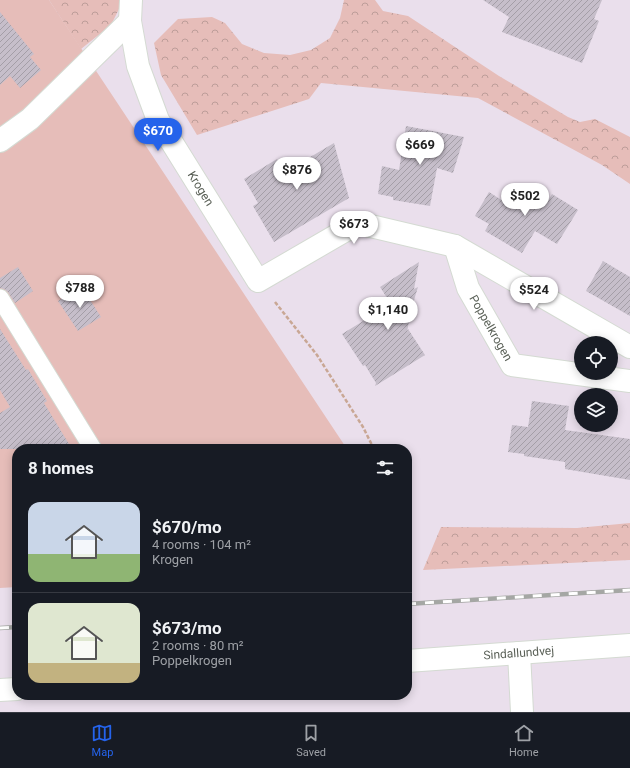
<!DOCTYPE html>
<html lang="en">
<head>
<meta charset="utf-8">
<style>
	:root { --surface:#171b24; --page:#242831; --text:#f1f3f6; --muted:#9ea1a6; --line:#363941; --accent:#2563eb }
	body { margin:0; font-family:Roboto,sans-serif; background:var(--page); color:var(--text); height:100vh; display:flex; flex-direction:column; font-size:15px; white-space:nowrap }
	* { box-sizing:border-box; margin:0 }
	p { font-size:13px; color:var(--muted) }
	.icon { flex:none; width:22px; height:22px; fill:none; stroke:currentColor; stroke-width:2; stroke-linecap:round; stroke-linejoin:round }
	.map { position:relative; flex:1; overflow:hidden }
	.panel { position:absolute; left:12px; top:444px; width:400px; height:256px; display:flex; flex-direction:column; background:var(--surface); border-radius:16px; box-shadow:0 2px 10px #0003 }
	.panel>* { flex:none }
	.tools { position:absolute; left:574px; top:336px; display:grid; gap:8px }
	.tools a { display:grid; place-items:center; width:44px; height:44px; border-radius:50%; background:var(--surface); box-shadow:0 2px 10px #0003; font-size:20px }
	.price { position:absolute; translate:-50% -34px; padding:0 9px; border-radius:14px; background:#fff; color:#222; font-size:13px; line-height:26px; filter:drop-shadow(0 1px 2px #0008) }
	.price::after { content:''; position:absolute; left:50%; top:24px; width:12px; height:9px; margin-left:-6px; background:inherit; clip-path:polygon(0 0,100% 0,50% 100%) }
	.price.selected { background:var(--accent); color:#fff }
	ul { padding:0; list-style:none }
	li { display:flex; align-items:center; gap:12px; height:100px; padding:0 16px }
	li+li { border-top:1px solid var(--line) }
	li span { display:grid; place-items:center; flex:none; width:112px; height:80px; border-radius:12px; color:#555 }
	li>.icon { margin-inline-start:auto }
	span .icon { width:48px; height:48px; fill:#fffc; stroke-width:1 }
	li b { font-size:17px }
	h2 { display:flex; justify-content:space-between; align-items:center; height:48px; padding:0 16px; font-size:17px }
	.menu { display:flex; justify-content:space-around; align-items:center; height:56px; border-top:1px solid var(--line); background:var(--surface); font-size:11px; color:var(--muted) }
	.menu a { display:grid; justify-items:center; gap:2px }
	.menu .selected { color:var(--accent) }
	.map>svg:first-child { display:block }
</style>
</head>
<body>
<div class="map">
<svg width="630" height="712" viewBox="0 0 630 712">
	<defs>
		<pattern id="forest-crowns" width="20" height="18" patternUnits="userSpaceOnUse"><rect width="20" height="18" fill="#e6bdb9"/><path d="M2 6a3 3 0 1 1 6 0M12 15a3 3 0 1 1 6 0" fill="none" stroke="#bd9d99"/></pattern>
		<pattern id="building-hatch" width="6" height="6" patternUnits="userSpaceOnUse"><rect width="6" height="6" fill="#c6beca"/><path d="M-1 1l2-2M0 6l6-6M5 7l2-2" fill="none" stroke="#a49ea7"/></pattern>
	</defs>
	<rect width="100%" height="100%" fill="#eadfec"/>
	<g fill="url(#forest-crowns)">
		<polygon points="49,0 120,0 120,7 111,25 81,49"/>
		<polygon points="344,0 375,0 383,11 408,16 499,76 568,117 580,122 595,119 630,137 630,184 602,165 478,98 321,83 309,99 197,135 161,75 154,43 178,19 212,17 225,23 242,44 264,53 290,55 311,50 330,38 340,18"/>
		<polygon points="630,523 630,560 423,570 441,527 577,528"/>
	</g>
	<polygon fill="#e6bdb9" points="0,0 49,0 347,449 17,449 17,587 0,588"/>
	<g fill="url(#building-hatch)">
		<polygon points="483,0 602,0 594,19 599,21 582,63 502,32 509,17"/>
		<polygon points="0,12 34,54 30,57 41,70 20,88 10,76 0,85"/>
		<polygon points="406,126 464,137 453,173 437,168 430,206 393,200 393,197 378,194 382,166 399,170"/>
		<polygon points="334,143 349,198 274,242 253,206 258,203 244,179 277,159 279,162 284,159 290,169"/>
		<polygon points="513,184 547,203 552,194 578,210 557,244 535,231 522,253 485,231 489,224 475,216 489,192 503,201"/>
		<polygon points="603,261 630,277 630,316 586,291"/>
		<polygon points="419,262 414,289 418,287 411,310 407,332 408,329 425,355 375,386 376,383 365,365 363,366 342,334 391,304 380,287"/>
		<polygon points="18,267 33,291 15,303 8,292 4,289 0,288 0,278"/>
		<polygon points="81,286 101,317 78,331 58,301"/>
		<polygon points="0,329 26,370 28,369 47,401 44,403 72,449 0,449 0,413 10,407 0,390"/>
		<polygon points="532,401 569,406 565,430 630,439 630,480 565,469 565,462 524,456 524,454 508,452 512,425 528,427"/>
	</g>
	<g fill="none" stroke-linecap="round" stroke-linejoin="round">
		<g stroke="#d4dad2" stroke-width="19">
			<polyline id="lane" points="0,298 93,449"/>
		</g>
		<g stroke="#d4dad2" stroke-width="24">
			<g id="street">
				<path id="s1" d="M131,0L130,21L138,66L158,120L258,281L358,223L455,246L630,347"/>
				<polyline points="0,141 30,119 130,21"/>
				<path id="s2" d="M455,246L468,288L512,365L630,381"/>
				<polyline points="519,653 522,712"/>
				<path id="s3" d="M407,661L630,645"/>
				<polyline points="0,690 17,689"/>
			</g>
		</g>
		<polyline stroke="#c9a794" stroke-width="2.5" stroke-dasharray="4 2" stroke-linecap="butt" points="275,302 317,355 363,427 374,449"/>
		<use href="#lane" stroke="#fff" stroke-width="17"/>
		<use href="#street" stroke="#fff" stroke-width="22"/>
		<g stroke="#a5a7a4" stroke-width="4.5">
			<g id="rail">
				<polyline points="407,604 630,590"/>
				<polyline points="0,628 17,627"/>
			</g>
		</g>
		<use href="#rail" stroke="#fff" stroke-width="3" stroke-dasharray="9" stroke-linecap="butt"/>
	</g>
	<g text-anchor="middle" dominant-baseline="central" stroke-width="4" stroke-linejoin="round" paint-order="stroke">
		<g font-size="12" fill="#5b6158" stroke="#fff">
			<text stroke="none"><textPath href="#s1" startOffset="205">Krogen</textPath></text>
			<text stroke="none"><textPath href="#s2" startOffset="90">Poppelkrogen</textPath></text>
			<text stroke="none"><textPath href="#s3" startOffset="112">Sindallundvej</textPath></text>
		</g>
	</g>
</svg>
<div class="tools">
<a><svg class="icon" aria-label="locate" viewBox="0 0 24 24"><circle cx="12" cy="12" r="6"/><path d="M12 2v4M12 18v4M2 12h4M18 12h4"/></svg></a>
<a><svg class="icon" aria-label="layers" viewBox="0 0 24 24"><path d="M12 4l9 5-9 5-9-5zM3 14l9 5 9-5"/></svg></a>
</div>
<b class="price selected" style="left:158px;top:152px">$670</b>
<b class="price" style="left:420px;top:166px">$669</b>
<b class="price" style="left:297px;top:191px">$876</b>
<b class="price" style="left:525px;top:217px">$502</b>
<b class="price" style="left:354px;top:245px">$673</b>
<b class="price" style="left:80px;top:309px">$788</b>
<b class="price" style="left:534px;top:311px">$524</b>
<b class="price" style="left:388px;top:331px">$1,140</b>
<section class="panel">
<h2>8 homes<svg class="icon" aria-label="filters" viewBox="0 0 24 24"><path d="M4 7h16M4 17h16"/><circle cx="9" cy="7" r="2"/><circle cx="15" cy="17" r="2"/></svg></h2>
<ul>
<li><span style="background:linear-gradient(#c9d6e8 65%,#8fb573 0)"><svg class="icon" aria-label="home" viewBox="0 0 24 24"><path d="M3 11l9-7 9 7M6 9v11h12V9"/></svg></span><div><b>$670/mo</b><p>4 rooms · 104 m²</p><p>Krogen</p></div></li>
<li><span style="background:linear-gradient(#dfe7d0 75%,#c2b280 0)"><svg class="icon" aria-label="home" viewBox="0 0 24 24"><path d="M3 11l9-7 9 7M6 9v11h12V9"/></svg></span><div><b>$673/mo</b><p>2 rooms · 80 m²</p><p>Poppelkrogen</p></div></li>
</ul>
</section>
</div>
<nav class="menu">
<a class="selected"><svg class="icon" aria-label="map" viewBox="0 0 24 24"><path d="M3 6l6-2 6 2 6-2v14l-6 2-6-2-6 2zM9 4v14M15 6v14"/></svg>Map</a>
<a><svg class="icon" aria-label="saved" viewBox="0 0 24 24"><path d="M7 4h10v16l-5-4-5 4z"/></svg>Saved</a>
<a><svg class="icon" aria-label="home" viewBox="0 0 24 24"><path d="M3 11l9-7 9 7M6 9v11h12V9"/></svg>Home</a>
</nav>
</body>
</html>
